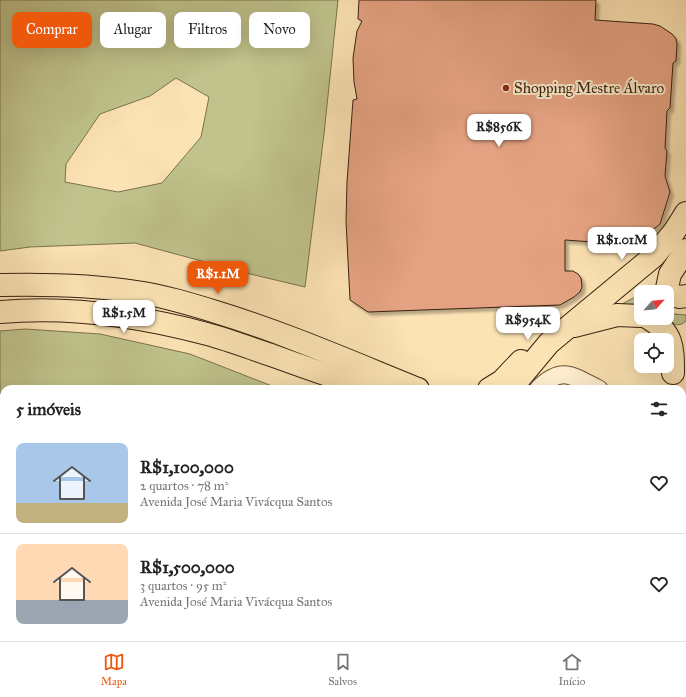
<!DOCTYPE html>
<html lang="pt">
<head>
<meta charset="utf-8">
<style>
	:root { --surface:#fff; --page:#f2f2f2; --text:#222; --muted:#767676; --line:#e0e0e0; --accent:#ea580c }
	body { margin:0; font-family:"IM FELL Great Primer",serif; background:var(--page); color:var(--text); height:100vh; display:flex; flex-direction:column; font-size:15px; white-space:nowrap }
	* { box-sizing:border-box; margin:0 }
	p { font-size:13px; color:var(--muted) }
	.icon { flex:none; width:22px; height:22px; fill:none; stroke:currentColor; stroke-width:2; stroke-linecap:round; stroke-linejoin:round }
	.map { position:relative; flex:1; overflow:hidden }
	.panel { position:absolute; left:0px; top:385px; width:686px; height:256px; display:flex; flex-direction:column; background:var(--surface); border-radius:12px 12px 0 0; box-shadow:0 4px 16px #0002 }
	.panel>* { flex:none }
	.top-card { position:absolute; left:12px; top:12px; width:400px; height:36px; display:flex; gap:8px }
	.needle { width:26px; rotate:63deg }
	.fabs { position:absolute; left:634px; top:285px; display:grid; gap:8px }
	.fabs a { display:grid; place-items:center; width:40px; height:40px; border-radius:8px; background:var(--surface); box-shadow:0 4px 16px #0002; font-size:20px }
	.price { position:absolute; translate:-50% -34px; padding:0 9px; border-radius:8px; background:#fff; color:#222; font-size:13px; line-height:26px; filter:drop-shadow(0 1px 2px #0008) }
	.price::after { content:''; position:absolute; left:50%; top:24px; width:12px; height:9px; margin-left:-6px; background:inherit; clip-path:polygon(0 0,100% 0,50% 100%) }
	.price.active { background:var(--accent); color:#fff }
	ul { padding:0; list-style:none }
	li { display:flex; align-items:center; gap:12px; height:100px; padding:0 16px }
	li+li { border-top:1px solid var(--line) }
	li span { display:grid; place-items:center; flex:none; width:112px; height:80px; border-radius:8px; color:#555 }
	li>.icon { margin-inline-start:auto }
	span .icon { width:48px; height:48px; fill:#fffc; stroke-width:1 }
	li b { font-size:17px }
	h2 { display:flex; justify-content:space-between; align-items:center; height:48px; padding:0 16px; font-size:17px }
	.chip { padding:0 14px; border-radius:8px; background:var(--surface); box-shadow:0 4px 16px #0002; font-size:14px; line-height:36px }
	.chip.active { background:var(--accent); color:#fff }
	.dock { display:flex; justify-content:space-around; align-items:center; height:56px; border-top:1px solid var(--line); background:var(--surface); font-size:11px; color:var(--muted) }
	.dock a { display:grid; justify-items:center; gap:2px }
	.dock .active { color:var(--accent) }
	.map>svg:first-child { display:block }
</style>
</head>
<body>
<div class="map">
<svg width="686" height="641" viewBox="0 0 686 641">
	<defs>
		<filter id="shadow"><feDropShadow dx="3.5" dy="3.5" stdDeviation="1" flood-color="#0004"/></filter>
	</defs>
	<rect width="100%" height="100%" fill="#fce3b4"/>
	<filter id="stains"><feTurbulence type="fractalNoise" baseFrequency=".005" numOctaves="4"/><feColorMatrix values="0 0 0 0 .2 0 0 0 0 .09 0 0 0 0 .02 0 0 0 .5 -.17"/></filter>
	<radialGradient id="worn" r=".72"><stop offset=".6" stop-color="#630" stop-opacity="0"/><stop offset="1" stop-color="#630" stop-opacity=".3"/></radialGradient>
	<g fill="#c0c38c" stroke="#7c724e" fill-rule="evenodd">
		<path d="M0,0H338L324,134L305,287L246,273L135,243L30,247L0,251ZM176,78L209,97L201,137L162,183L118,192L65,182L66,164L100,114L150,96Z"/>
		<polygon points="641,294 641,307 622,304"/>
		<path d="M667,311L674,314L686,315V321C679,328 672,324 666,318Z"/>
		<polygon points="25,329 100,334 190,354 272,386 270,389 4,389 4,637 106,637 103,641 0,641 0,331"/>
		<polygon points="167,637 485,637 484,641 173,641"/>
	</g>
	<polygon fill="#a3bcb6" stroke="#787e74" points="284,637 361,637 355,641 285,641"/>
	<g fill="#e5a282" stroke="#382110" filter="url(#shadow)">
		<polygon points="359,0 596,0 595,20 653,24 660,26 672,34 676,39 677,44 676,61 673,63 670,108 667,111 665,148 667,151 665,176 670,192 660,224 634,245 565,240 565,271 573,271 578,274 581,278 582,287 580,292 574,297 560,305 368,312 350,300 346,221 347,182 353,100 357,99 354,82 353,58 357,31 362,21 358,19"/>
		<polygon points="682,549 686,553 686,560 682,565"/>
		<polygon points="686,560 686,592 682,589 682,565"/>
		<polygon points="686,592 686,625 682,630 682,597"/>
		<polygon points="686,625 686,639 682,637 682,630"/>
	</g>
	<g fill="none" stroke-linecap="round" stroke-linejoin="round">
		<g stroke="#695239" stroke-width="19">
			<g id="minor">
				<path d="M538,389C562,365 572,376 599,389"/>
				<polyline points="682,439 686,430"/>
				<polyline points="663,637 673,641"/>
				<polyline points="177,641 179,637"/>
				<polyline points="379,641 383,637"/>
				<polyline points="464,641 467,637"/>
				<polyline points="526,641 527,637"/>
				<polyline points="567,641 567,637"/>
				<polyline points="607,641 607,637"/>
			</g>
		</g>
		<g stroke="#382110" stroke-width="24">
			<g id="major">
				<polyline points="686,250 670,274 667,288 672,295 680,297 686,296"/>
				<path d="M0,285C45,284 92,285 137,292C164,296 190,304 216,312C285,333 351,362 418,389"/>
				<path d="M0,312C70,306 140,316 207,334C229,340 250,348 271,355C304,367 337,379 371,389"/>
				<path d="M648,318C673,332 673,347 673,373"/>
				<polyline points="574,326 617,315 641,316"/>
				<polyline points="489,389 502,381 521,361"/>
				<polyline points="514,389 519,379 549,343 654,256 674,232 686,213"/>
				<polyline points="682,504 686,506"/>
				<polyline points="682,524 686,526"/>
			</g>
		</g>
		<use href="#minor" stroke="#fdedce" stroke-width="17"/>
		<use href="#major" stroke="#fce3b4" stroke-width="22"/>
	</g>
	<circle fill="#8f2418" stroke="#fdedce" stroke-width="1.5" cx="506" cy="88" r="4"/>
	<g text-anchor="middle" dominant-baseline="central" stroke-width="4" stroke-linejoin="round" paint-order="stroke">
		<g font-size="15" fill="#382110" stroke="#fdedce" text-anchor="start">
			<text x="514" y="88">Shopping Mestre Álvaro</text>
		</g>
	</g>
	<rect width="100%" height="100%" filter="url(#stains)"/>
	<rect width="100%" height="100%" fill="url(#worn)"/>
</svg>
<div class="fabs">
<a><svg class="needle" viewBox="-14 -14 28 28"><path d="M0-13l5 13h-10z" fill="#e53935"/><path d="M0 13l5-13h-10z" fill="#767676"/></svg></a>
<a><svg class="icon" aria-label="locate" viewBox="0 0 24 24"><circle cx="12" cy="12" r="6"/><path d="M12 2v4M12 18v4M2 12h4M18 12h4"/></svg></a>
</div>
<b class="price" style="left:499px;top:148px">R$856K</b>
<b class="price" style="left:622px;top:261px">R$1.01M</b>
<b class="price active" style="left:218px;top:295px">R$1.1M</b>
<b class="price" style="left:124px;top:334px">R$1.5M</b>
<b class="price" style="left:528px;top:341px">R$954K</b>
<div class="top-card">
<a class="chip active">Comprar</a>
<a class="chip">Alugar</a>
<a class="chip">Filtros</a>
<a class="chip">Novo</a>
</div>
<section class="panel">
<h2>5 imóveis<svg class="icon" aria-label="filters" viewBox="0 0 24 24"><path d="M4 7h16M4 17h16"/><circle cx="9" cy="7" r="2"/><circle cx="15" cy="17" r="2"/></svg></h2>
<ul>
<li><span style="background:linear-gradient(#a9c7e8 75%,#c2b280 0)"><svg class="icon" aria-label="home" viewBox="0 0 24 24"><path d="M3 11l9-7 9 7M6 9v11h12V9"/></svg></span><div><b>R$1,100,000</b><p>2 quartos · 78 m²</p><p>Avenida José Maria Vivácqua Santos</p></div><svg class="icon" aria-label="heart" viewBox="0 0 24 24"><path d="M12 20l-8-8c-3-5 5-10 8-4 3-6 11-1 8 4z"/></svg></li>
<li><span style="background:linear-gradient(#ffd9b3 70%,#9aa5b1 0)"><svg class="icon" aria-label="home" viewBox="0 0 24 24"><path d="M3 11l9-7 9 7M6 9v11h12V9"/></svg></span><div><b>R$1,500,000</b><p>3 quartos · 95 m²</p><p>Avenida José Maria Vivácqua Santos</p></div><svg class="icon" aria-label="heart" viewBox="0 0 24 24"><path d="M12 20l-8-8c-3-5 5-10 8-4 3-6 11-1 8 4z"/></svg></li>
</ul>
</section>
</div>
<nav class="dock">
<a class="active"><svg class="icon" aria-label="map" viewBox="0 0 24 24"><path d="M3 6l6-2 6 2 6-2v14l-6 2-6-2-6 2zM9 4v14M15 6v14"/></svg>Mapa</a>
<a><svg class="icon" aria-label="saved" viewBox="0 0 24 24"><path d="M7 4h10v16l-5-4-5 4z"/></svg>Salvos</a>
<a><svg class="icon" aria-label="home" viewBox="0 0 24 24"><path d="M3 11l9-7 9 7M6 9v11h12V9"/></svg>Início</a>
</nav>
</body>
</html>
